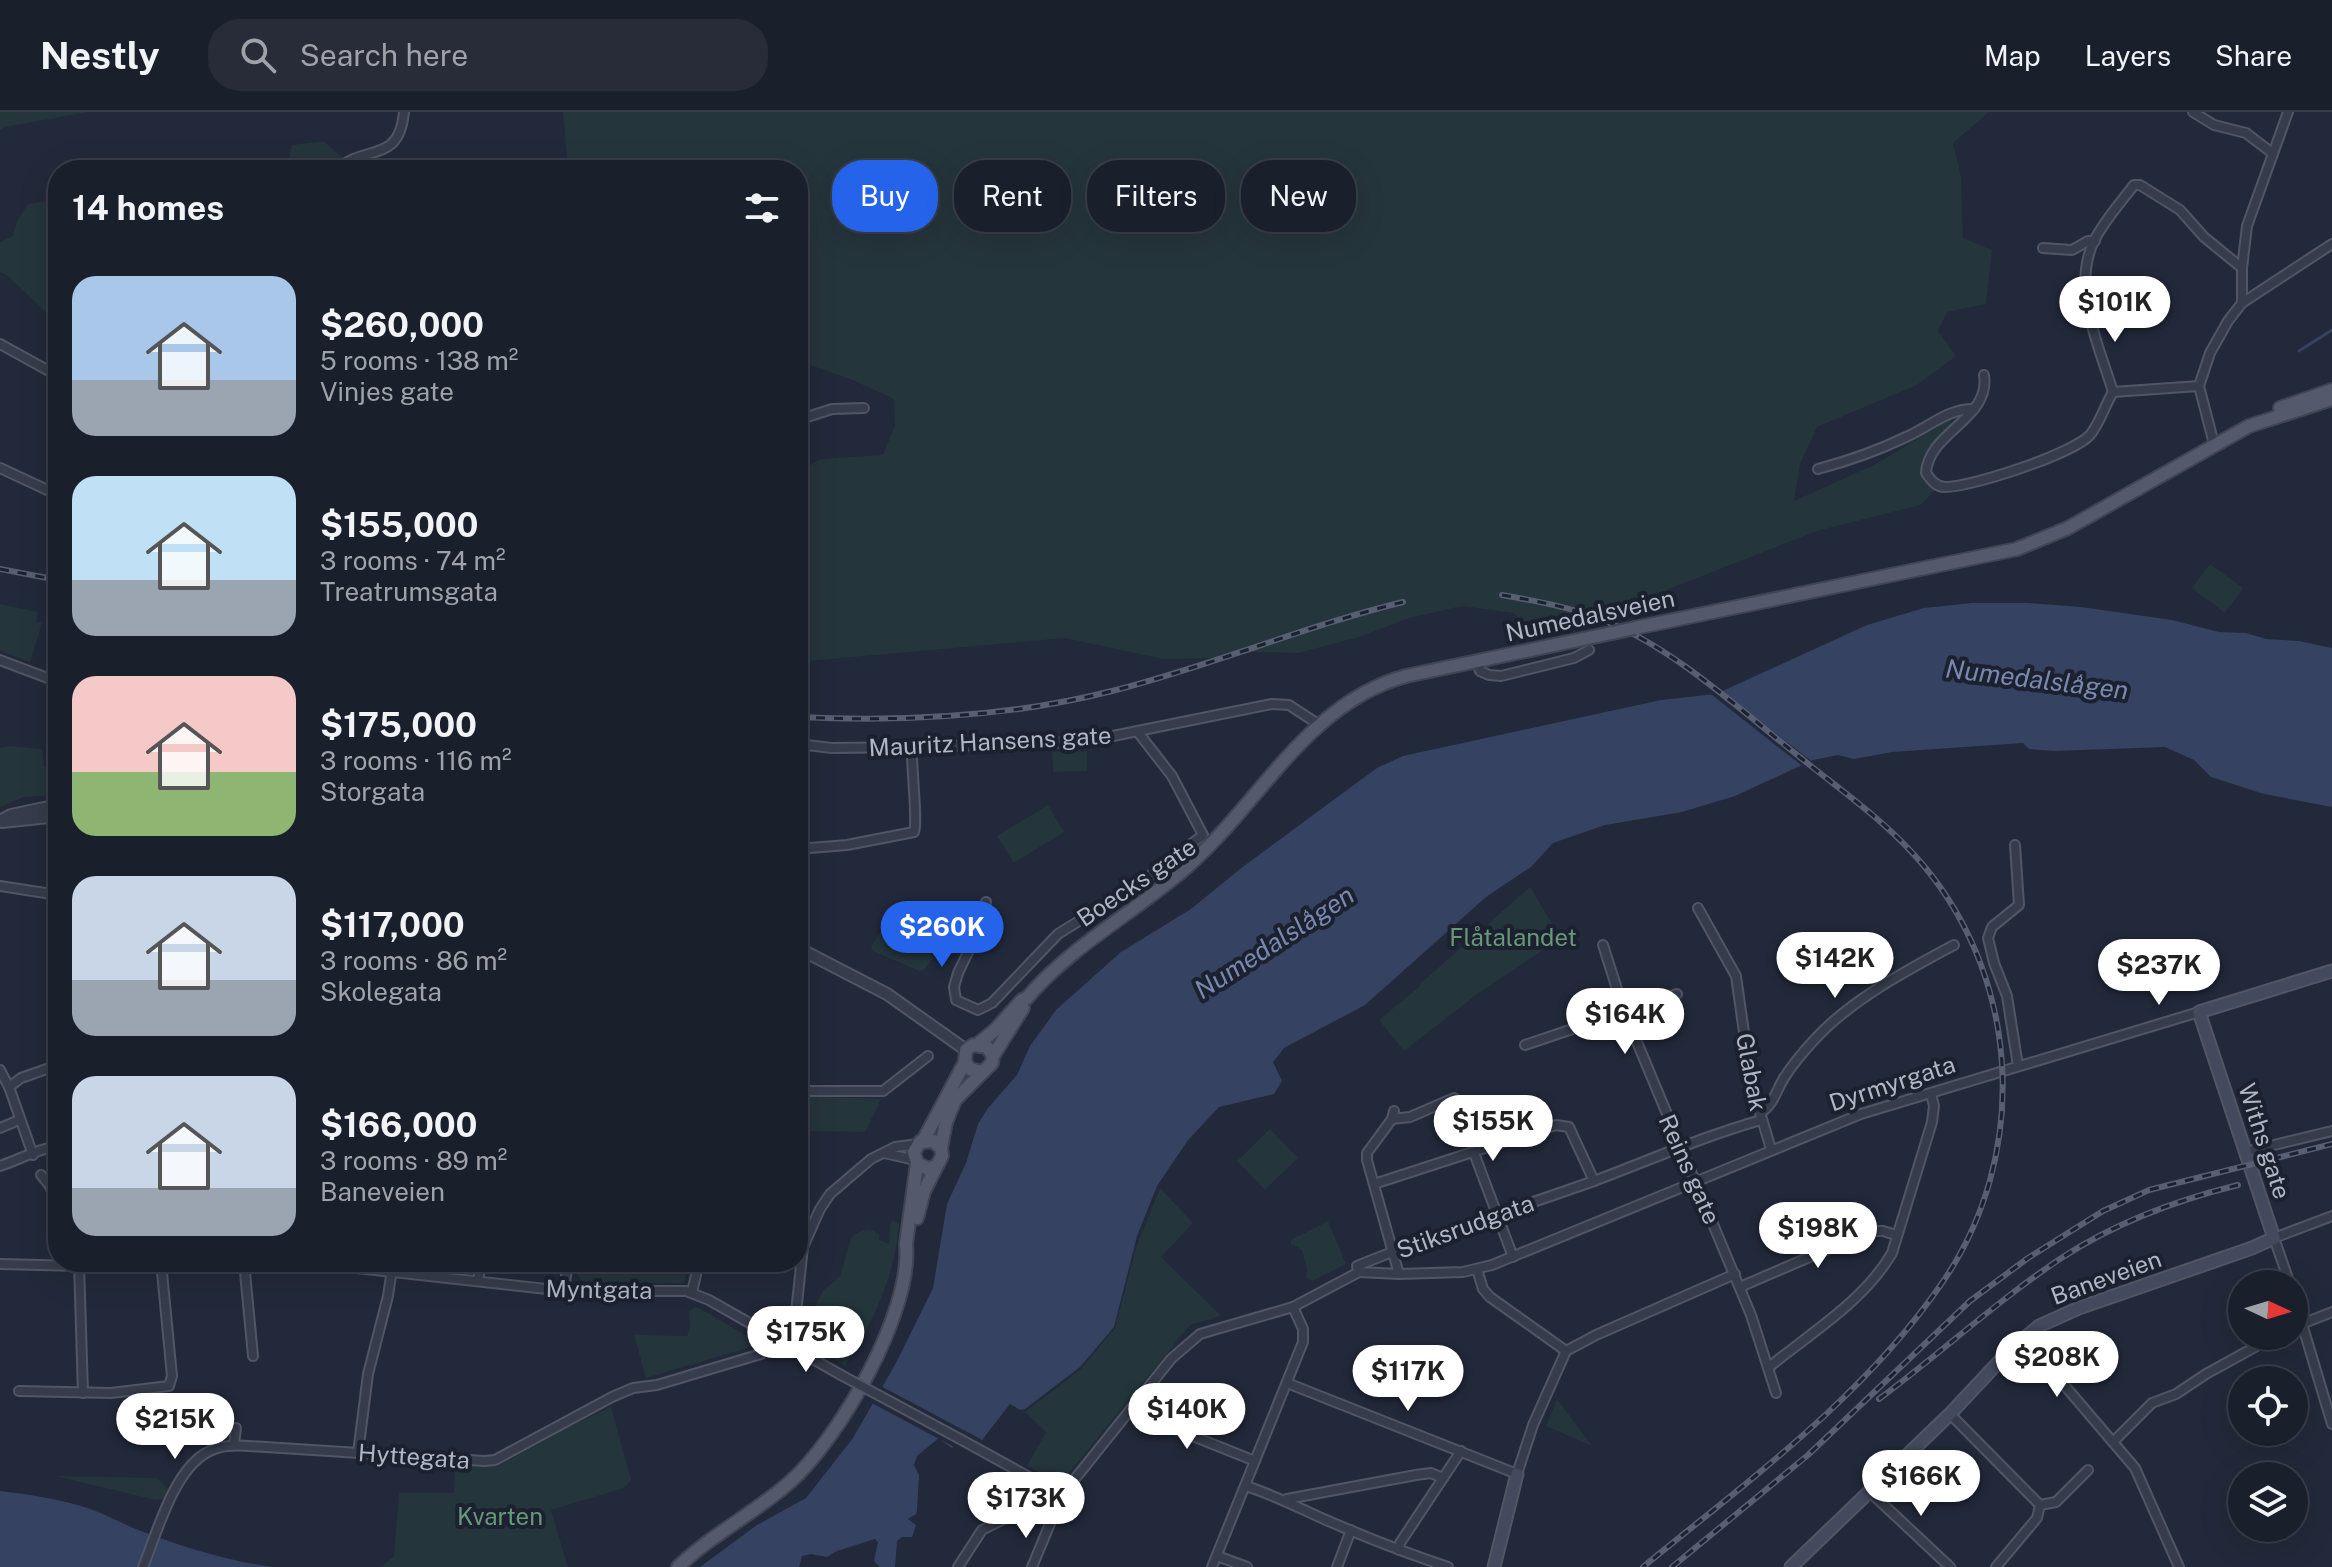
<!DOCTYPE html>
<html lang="en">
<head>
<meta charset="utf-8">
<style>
	:root { --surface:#1a1f2c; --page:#272c38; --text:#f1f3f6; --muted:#9fa2a9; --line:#383d48; --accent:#2563eb }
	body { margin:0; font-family:"Public Sans",sans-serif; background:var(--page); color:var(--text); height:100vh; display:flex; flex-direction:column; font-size:30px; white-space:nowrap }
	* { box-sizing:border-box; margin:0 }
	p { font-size:26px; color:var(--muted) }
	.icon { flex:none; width:44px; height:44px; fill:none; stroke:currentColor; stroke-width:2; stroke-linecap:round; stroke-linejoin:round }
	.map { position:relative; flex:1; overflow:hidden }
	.sheet { position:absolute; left:48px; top:48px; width:760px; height:1112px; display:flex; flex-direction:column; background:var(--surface); border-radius:32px; box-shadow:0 8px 32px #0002,0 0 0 2px var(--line) }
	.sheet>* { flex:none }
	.hud { position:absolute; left:832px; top:48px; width:760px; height:72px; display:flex; gap:16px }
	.needle { width:52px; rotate:94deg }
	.controls { position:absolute; left:2228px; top:1158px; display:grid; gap:16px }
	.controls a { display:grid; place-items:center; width:80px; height:80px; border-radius:50%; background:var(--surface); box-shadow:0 8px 32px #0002,0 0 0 2px var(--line); font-size:40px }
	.price { position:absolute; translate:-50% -68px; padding:0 18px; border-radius:28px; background:#fff; color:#222; font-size:26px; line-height:52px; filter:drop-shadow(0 2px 4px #0008) }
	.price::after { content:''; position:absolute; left:50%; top:48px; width:24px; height:18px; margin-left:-12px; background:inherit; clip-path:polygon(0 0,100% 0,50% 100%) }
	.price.current { background:var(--accent); color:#fff }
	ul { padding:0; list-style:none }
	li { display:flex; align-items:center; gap:24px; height:200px; padding:0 24px }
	li span { display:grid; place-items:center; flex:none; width:224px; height:160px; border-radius:24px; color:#555 }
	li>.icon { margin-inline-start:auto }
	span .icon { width:96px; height:96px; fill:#fffc; stroke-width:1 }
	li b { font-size:34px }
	h2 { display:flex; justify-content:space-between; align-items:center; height:96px; padding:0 24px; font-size:34px }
	.pill { padding:0 28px; border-radius:32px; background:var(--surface); box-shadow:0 8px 32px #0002,0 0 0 2px var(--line); font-size:28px; line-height:72px }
	.pill.current { background:var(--accent); color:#fff }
	header { display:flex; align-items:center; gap:48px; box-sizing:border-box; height:112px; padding:0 40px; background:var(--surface); border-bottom:2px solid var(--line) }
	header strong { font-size:38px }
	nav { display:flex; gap:44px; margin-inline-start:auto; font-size:28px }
	.search { width:560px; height:72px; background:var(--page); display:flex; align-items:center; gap:20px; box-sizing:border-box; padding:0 28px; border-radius:32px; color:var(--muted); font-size:30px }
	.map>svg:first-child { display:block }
</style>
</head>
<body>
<header>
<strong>Nestly</strong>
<div class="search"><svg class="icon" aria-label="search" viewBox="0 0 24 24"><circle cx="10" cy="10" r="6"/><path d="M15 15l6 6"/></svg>Search here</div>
<nav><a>Map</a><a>Layers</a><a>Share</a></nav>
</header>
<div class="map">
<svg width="2332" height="1455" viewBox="0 0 2332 1455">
	<rect width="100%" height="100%" fill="#22293a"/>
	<g fill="#24353b">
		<polygon points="0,0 89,0 5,15 0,18"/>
		<polygon points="563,0 1989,0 1953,31 1961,65 1963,126 1992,138 1986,192 1947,200 1938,219 1956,244 1917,273 1817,315 1800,352 1794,389 1876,352 1952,306 1948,327 1929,353 1935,378 1920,393 1817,419 1664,479 1527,516 1514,501 1462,494 1409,506 1359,525 1299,541 1254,540 1212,546 1163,547 1065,526 808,549 798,547 798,360 821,347 883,343 895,313 894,287 848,266 798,249 798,58 568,58"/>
		<polygon points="323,29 358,58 282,58 287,55 292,33"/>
		<polygon points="58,87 58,207 48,202 8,164 0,160 0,130 13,124 17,109 28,92"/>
		<polygon points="2210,452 2243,476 2225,501 2192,476"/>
		<polygon points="0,492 38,500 36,510 42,511 30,550 0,539"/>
		<polygon points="11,634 42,637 44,655 58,654 58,683 24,685 0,695 0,636"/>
		<polygon points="1087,639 1087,659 1053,660 1052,640"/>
		<polygon points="1048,693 1064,720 1014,751 997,724"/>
		<polygon points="1530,775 1556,818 1540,829 1544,837 1476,883 1404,939 1379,908 1420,874 1421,871"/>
		<polygon points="907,813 937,837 936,842 924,858 919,859 873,839 871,835 883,816"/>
		<polygon points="2138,834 2141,859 2104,863 2101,838"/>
		<polygon points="798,984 881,987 865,1020 801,1019 798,1019"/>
		<polygon points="1270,1017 1298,1046 1265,1078 1237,1049"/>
		<polygon points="1160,1076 1193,1111 1161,1145 1221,1204 1190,1213 1061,1371 1027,1354 1046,1320 1025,1300 1080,1258 1115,1216 1137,1133"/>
		<path d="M893,1108L899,1112C895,1165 873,1210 845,1254L815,1234L814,1217L808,1208L823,1179L840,1164L851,1126C860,1118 868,1115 879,1122V1128L889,1132L890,1112Z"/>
		<polygon points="1328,1109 1346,1152 1312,1169 1306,1166 1307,1157 1302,1138 1291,1132 1291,1128"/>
		<path d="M576,1150H689L684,1171L590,1172C579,1170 575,1161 576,1150Z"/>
		<polygon points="697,1195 761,1232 646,1266 634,1223 687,1224 690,1215 689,1199"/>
		<polygon points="1557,1287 1592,1334 1546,1314"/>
		<polygon points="611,1295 631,1368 624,1376 551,1398 568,1455 376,1455 382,1454 394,1444 399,1381 454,1381 455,1352 498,1354 573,1313"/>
		<polygon points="56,1364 158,1366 168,1377 165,1387 155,1388"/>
	</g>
	<g fill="#364261">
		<polygon points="1972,491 2027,491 2081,495 2172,508 2219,520 2246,521 2266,527 2299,529 2332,536 2332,695 2264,682 2211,665 2194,648 2165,635 2054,639 2029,637 2023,631 1892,640 1854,647 1838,643 1813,648 1735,684 1682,700 1605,713 1553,731 1531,755 1486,785 1365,893 1284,936 1273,950 1282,969 1274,982 1219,995 1188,1028 1157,1074 1137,1124 1114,1215 1080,1255 1025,1297 1020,1298 1010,1292 982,1328 964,1318 952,1336 942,1329 945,1321 917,1344 914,1353 919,1363 917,1398 916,1402 908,1407 916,1413 912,1425 902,1425 897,1429 895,1455 880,1455 874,1449 878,1430 875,1427 837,1439 827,1445 811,1442 802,1444 799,1455 700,1455 757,1413 806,1386 853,1326 896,1251 933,1176 947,1092 966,1051 978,1012 988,996 1017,963 1030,934 1056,898 1121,840 1191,797 1240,757 1347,678 1377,656 1403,644 1661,588 1716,582 1867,513 1924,496"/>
		<path d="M0,1379C31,1383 61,1387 90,1397C108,1403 124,1413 141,1419C183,1435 228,1449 272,1455H0Z"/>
	</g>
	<g fill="#22293a">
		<polygon points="1719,577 1815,652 1806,657 1707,579"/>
		<polygon points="879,1273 965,1319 956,1336 870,1290"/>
	</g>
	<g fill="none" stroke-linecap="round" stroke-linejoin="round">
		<polyline stroke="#364261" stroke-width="3" points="2299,239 2332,218"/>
		<g stroke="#515665" stroke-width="12">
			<g id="minor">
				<polyline points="2193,0 2214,13 2246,21 2272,41"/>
				<path d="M337,58C365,31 399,53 404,0"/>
				<polyline points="2043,136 2072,138 2088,129 2095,129"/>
				<polyline points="2242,191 2242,156 2247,114 2288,0"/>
				<polyline points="0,232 58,264"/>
				<path d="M1984,263C1991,307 1928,320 1926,361C1931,368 1936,375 1945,375C1972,375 2072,342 2090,323C2100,311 2105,293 2113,280"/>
				<path d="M2199,274L2113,280C2099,233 2071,177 2094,129C2104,109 2121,90 2134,73H2140L2180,98L2204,125L2242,156"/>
				<polyline points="798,308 832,297 864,296"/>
				<polyline points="2214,332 2199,274 2210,241 2228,209 2242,191 2332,132"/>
				<polyline points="0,356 58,383"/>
				<path d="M1818,357C1848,349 1877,339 1906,325C1929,315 1949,296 1974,297"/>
				<polyline points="0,548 58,570"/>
				<polyline points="1477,550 1480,559 1489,563 1501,564 1574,546 1589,538"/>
				<polyline points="798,632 832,636 912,635 1055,631 1113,624 1272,592 1289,593 1318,612"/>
				<polyline points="2015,733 2019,793 1992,815 1988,826 1994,851 2007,884 2018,954"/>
				<path d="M798,737L847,733L914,720C918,710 911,653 912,635"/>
				<polyline points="0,774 58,783"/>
				<polyline points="986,790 974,828 958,861 954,875 956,888 978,898 992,891 1058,822 1143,769 1203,723 1172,664 1137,619"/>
				<polyline points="1698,796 1736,864 1751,970 1771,1037"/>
				<polyline points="1603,833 1624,899 1751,1203 1776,1281"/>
				<polyline points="1525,933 1677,882"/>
				<polyline points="0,958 9,975 33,1043"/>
				<polyline points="9,975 21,966 58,953"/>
				<polyline points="798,979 883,979 928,944"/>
				<polyline points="1394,999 1392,1007 1367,1041 1367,1048 1399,1162"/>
				<path d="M1760,1001C1773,994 1776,979 1784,966C1792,953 1804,939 1815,927C1852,887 1906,859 1954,833"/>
				<polyline points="1392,1007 1410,1005 1454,986"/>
				<polyline points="0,1016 19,1008"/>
				<polyline points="2245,1040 2332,1019"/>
				<polyline points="884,1041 915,1048"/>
				<polyline points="1474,1041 1513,1145"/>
				<path d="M0,1054C19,1048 38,1036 58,1035"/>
				<polyline points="41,1063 50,1074 58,1094"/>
				<polyline points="1374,1072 1556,1013 1569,1015 1594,1069"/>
				<polyline points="244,1150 253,1244"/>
				<polyline points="302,1150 564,1179 686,1179 709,1188 841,1263"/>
				<polyline points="79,1151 83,1281"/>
				<polyline points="0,1152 80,1154 186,1150"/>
				<polyline points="1477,1157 1483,1177 1490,1185 1566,1239"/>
				<path d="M1359,1160L1357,1154C1434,1122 1515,1097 1594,1069C1650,1048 1704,1024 1761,1008"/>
				<polyline points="478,1169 481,1150"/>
				<polyline points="2290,1172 2274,1126 2332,1104"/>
				<polyline points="1740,1175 1870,1119 1883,1119 1896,1123"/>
				<polyline points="564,1179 568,1150"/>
				<polyline points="692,1180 699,1150"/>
				<polyline points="2294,1185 2332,1312"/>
				<polyline points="2294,1215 2332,1200"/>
				<polyline points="2024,1226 2135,1356 2179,1455"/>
				<polyline points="787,1234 795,1210 803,1135 820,1097 830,1082 871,1047 895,1035 918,1032"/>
				<path d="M1769,1255C1812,1220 1864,1189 1892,1141L1932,1010L1934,994L1931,982"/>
				<polyline points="1287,1271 1517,1362 1533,1313 1566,1239 1596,1223 1735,1162"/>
				<polyline points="19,1279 111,1281 169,1274 172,1264 161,1150"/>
				<polyline points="1130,1299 1255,1349"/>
				<polyline points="1950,1302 2040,1393 2056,1390 2088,1358"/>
				<polyline points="960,1327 1062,1383"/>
				<polyline points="2113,1330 2152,1291 2176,1282 2206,1262 2275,1224"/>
				<polyline points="234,1333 236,1316"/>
				<polyline points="358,1341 368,1262 388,1184 393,1150"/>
				<path d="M1246,1374C1274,1383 1299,1396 1326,1408C1365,1425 1406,1441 1448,1455"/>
				<polyline points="1870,1380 1950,1455"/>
				<polyline points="1287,1387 1416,1363 1431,1361 1443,1366"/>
				<polyline points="1399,1438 1400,1431 1461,1339"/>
				<polyline points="1217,1444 1247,1455"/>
				<path d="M143,1455C157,1421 173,1360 206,1341C220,1333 234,1333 249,1334L484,1349L495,1348L612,1285L633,1276L657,1273L761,1242L775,1228"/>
				<polyline points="958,1455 982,1418 1004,1407 1011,1399 1030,1366"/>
				<polyline points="1032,1455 1062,1383 1171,1247 1200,1222 1293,1195 1359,1160 1399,1162 1463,1160 1492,1153 1861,1002 2199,900"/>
				<polyline points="1212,1455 1303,1230 1303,1217 1293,1195"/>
				<polyline points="1337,1455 1351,1418"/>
				<polyline points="1996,1455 2037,1406 2040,1393"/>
			</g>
		</g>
		<g stroke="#515665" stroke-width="14">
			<g id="tertiary">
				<polyline points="0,709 11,703 58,693"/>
				<polyline points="2,710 58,704"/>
				<polyline points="798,836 887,882 966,938"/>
			</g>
		</g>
		<g stroke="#515665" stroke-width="15">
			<g id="secondary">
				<polyline points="1494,1455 1517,1362"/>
				<polyline points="1791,1455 1950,1302 2008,1240 2039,1214 2079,1196 2252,1136 2274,1126 2199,900 2332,859"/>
			</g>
		</g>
		<g stroke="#3f4554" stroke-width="16">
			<g id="primary">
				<polyline points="2280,296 2332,278"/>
				<polyline points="1635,516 2017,437 2068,416 2249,314 2332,287"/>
				<path d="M978,932L995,918L1022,888L1027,886C1073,832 1136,800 1188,754C1261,690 1307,591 1406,564L1612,521"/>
				<polyline points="993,944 1023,896"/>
				<polyline points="923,1029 965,950"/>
				<polyline points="941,1036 946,1010 955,988 992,951 993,944 987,935 973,933 966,938 965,950 970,957 982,960"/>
				<polyline points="917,1106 924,1079 942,1044 941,1036 933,1029 920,1030 914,1040 917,1051 928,1057 936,1054"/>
				<path d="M678,1455C712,1422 755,1401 790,1370C839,1327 913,1199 906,1132L917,1051"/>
			</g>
		</g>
		<use href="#minor" stroke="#363c4b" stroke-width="8"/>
		<use href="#tertiary" stroke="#363c4b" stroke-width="10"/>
		<use href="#secondary" stroke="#444a5e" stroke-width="11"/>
		<use href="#primary" stroke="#545a6b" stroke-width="12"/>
		<g stroke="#585f72" stroke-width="6">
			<g id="rail">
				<polyline points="0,457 58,468"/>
				<path d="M1502,483C1536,489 1570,495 1603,508C1677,537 1748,605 1811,654C1850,685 1892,715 1924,754C2022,872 2029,1045 1942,1171C1864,1285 1749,1368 1643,1455"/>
				<path d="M798,605C903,610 1010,605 1112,579C1211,554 1305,514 1403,490"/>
				<path d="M1879,1287C1941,1241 1999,1187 2063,1145C2117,1110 2177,1088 2238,1073"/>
				<polyline points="1672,1455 1808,1343 1970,1189 2028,1146 2103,1099 2149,1078 2332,1032"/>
			</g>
		</g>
		<use href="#rail" stroke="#1b212f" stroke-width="3" stroke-dasharray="9" stroke-linecap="butt"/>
		<g stroke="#515665" stroke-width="12" stroke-linecap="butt">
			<polyline id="minor-bridge" points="841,1263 960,1327"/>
		</g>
		<g stroke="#3f4554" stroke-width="16" stroke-linecap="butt">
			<polyline id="primary-bridge" points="1612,521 1635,516"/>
		</g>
		<use href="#minor-bridge" stroke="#363c4b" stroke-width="8"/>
		<use href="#primary-bridge" stroke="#545a6b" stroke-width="12"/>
	</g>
	<g text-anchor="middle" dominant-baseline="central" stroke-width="8" stroke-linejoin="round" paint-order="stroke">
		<g font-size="24" fill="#b1b6c7" stroke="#1b212f">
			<text transform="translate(1590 503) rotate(-12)">Numedalsveien</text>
			<text transform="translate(990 629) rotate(-3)">Mauritz Hansens gate</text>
			<text transform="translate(1136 770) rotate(-34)">Boecks gate</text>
			<text transform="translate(1752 960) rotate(79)">Glabak</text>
			<text transform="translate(1892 971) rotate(-18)">Dyrmyrgata</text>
			<text transform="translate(2265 1029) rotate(72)">Withs gate</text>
			<text transform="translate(1690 1057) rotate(66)">Reins gate</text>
			<text transform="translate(1465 1114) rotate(-20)">Stiksrudgata</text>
			<text transform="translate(2106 1165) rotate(-20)">Baneveien</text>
			<text transform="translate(599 1177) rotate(1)">Myntgata</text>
			<text transform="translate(414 1344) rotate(4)">Hyttegata</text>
		</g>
		<g font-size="24" fill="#68977a" stroke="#1b212f">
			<text x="1513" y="825">Flåtalandet</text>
			<text x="500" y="1404">Kvarten</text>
		</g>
		<g font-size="26" font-style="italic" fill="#7988ae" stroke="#1b212f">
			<text transform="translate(2037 567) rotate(7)">Numedalslågen</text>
			<text transform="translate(1274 830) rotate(-33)">Numedalslågen</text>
		</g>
	</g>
</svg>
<div class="controls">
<a><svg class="needle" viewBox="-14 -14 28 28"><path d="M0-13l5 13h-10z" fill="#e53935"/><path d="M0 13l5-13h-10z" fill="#9fa2a9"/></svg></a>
<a><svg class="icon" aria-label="locate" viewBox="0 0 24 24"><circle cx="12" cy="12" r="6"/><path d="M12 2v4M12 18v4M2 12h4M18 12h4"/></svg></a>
<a><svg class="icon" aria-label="layers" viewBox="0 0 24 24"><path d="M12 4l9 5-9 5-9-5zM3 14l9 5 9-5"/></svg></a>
</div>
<b class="price" style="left:2115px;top:232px">$101K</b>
<b class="price current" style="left:942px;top:857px">$260K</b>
<b class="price" style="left:1835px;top:888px">$142K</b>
<b class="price" style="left:2159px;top:895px">$237K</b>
<b class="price" style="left:1625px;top:944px">$164K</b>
<b class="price" style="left:1493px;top:1051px">$155K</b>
<b class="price" style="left:1818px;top:1158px">$198K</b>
<b class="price" style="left:806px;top:1262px">$175K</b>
<b class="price" style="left:2057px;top:1287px">$208K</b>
<b class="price" style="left:1408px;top:1301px">$117K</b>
<b class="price" style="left:1187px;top:1339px">$140K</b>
<b class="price" style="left:175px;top:1349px">$215K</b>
<b class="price" style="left:1921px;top:1406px">$166K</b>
<b class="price" style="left:1026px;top:1428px">$173K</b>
<div class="hud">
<a class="pill current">Buy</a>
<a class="pill">Rent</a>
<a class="pill">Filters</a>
<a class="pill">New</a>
</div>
<section class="sheet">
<h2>14 homes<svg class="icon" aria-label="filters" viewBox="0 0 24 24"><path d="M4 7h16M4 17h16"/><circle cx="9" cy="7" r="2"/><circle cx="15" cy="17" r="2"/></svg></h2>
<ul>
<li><span style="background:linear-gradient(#a9c7e8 65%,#9aa5b1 0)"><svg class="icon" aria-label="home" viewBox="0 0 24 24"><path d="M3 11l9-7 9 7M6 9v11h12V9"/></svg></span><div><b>$260,000</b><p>5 rooms · 138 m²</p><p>Vinjes gate</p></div></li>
<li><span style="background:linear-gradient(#bfe0f5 65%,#9aa5b1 0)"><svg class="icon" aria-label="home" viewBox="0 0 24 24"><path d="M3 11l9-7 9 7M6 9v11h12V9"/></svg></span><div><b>$155,000</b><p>3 rooms · 74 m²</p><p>Treatrumsgata</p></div></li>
<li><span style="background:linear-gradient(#f6c9c9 60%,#8fb573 0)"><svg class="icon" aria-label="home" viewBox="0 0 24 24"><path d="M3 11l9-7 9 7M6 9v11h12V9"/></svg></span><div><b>$175,000</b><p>3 rooms · 116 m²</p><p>Storgata</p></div></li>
<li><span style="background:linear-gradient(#c9d6e8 65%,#9aa5b1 0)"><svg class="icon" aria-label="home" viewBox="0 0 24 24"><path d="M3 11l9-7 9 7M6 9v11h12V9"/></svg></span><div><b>$117,000</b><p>3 rooms · 86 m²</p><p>Skolegata</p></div></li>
<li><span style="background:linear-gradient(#c9d6e8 70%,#9aa5b1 0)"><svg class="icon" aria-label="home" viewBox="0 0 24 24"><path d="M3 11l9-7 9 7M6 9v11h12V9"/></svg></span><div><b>$166,000</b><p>3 rooms · 89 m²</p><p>Baneveien</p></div></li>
</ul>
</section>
</div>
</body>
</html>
